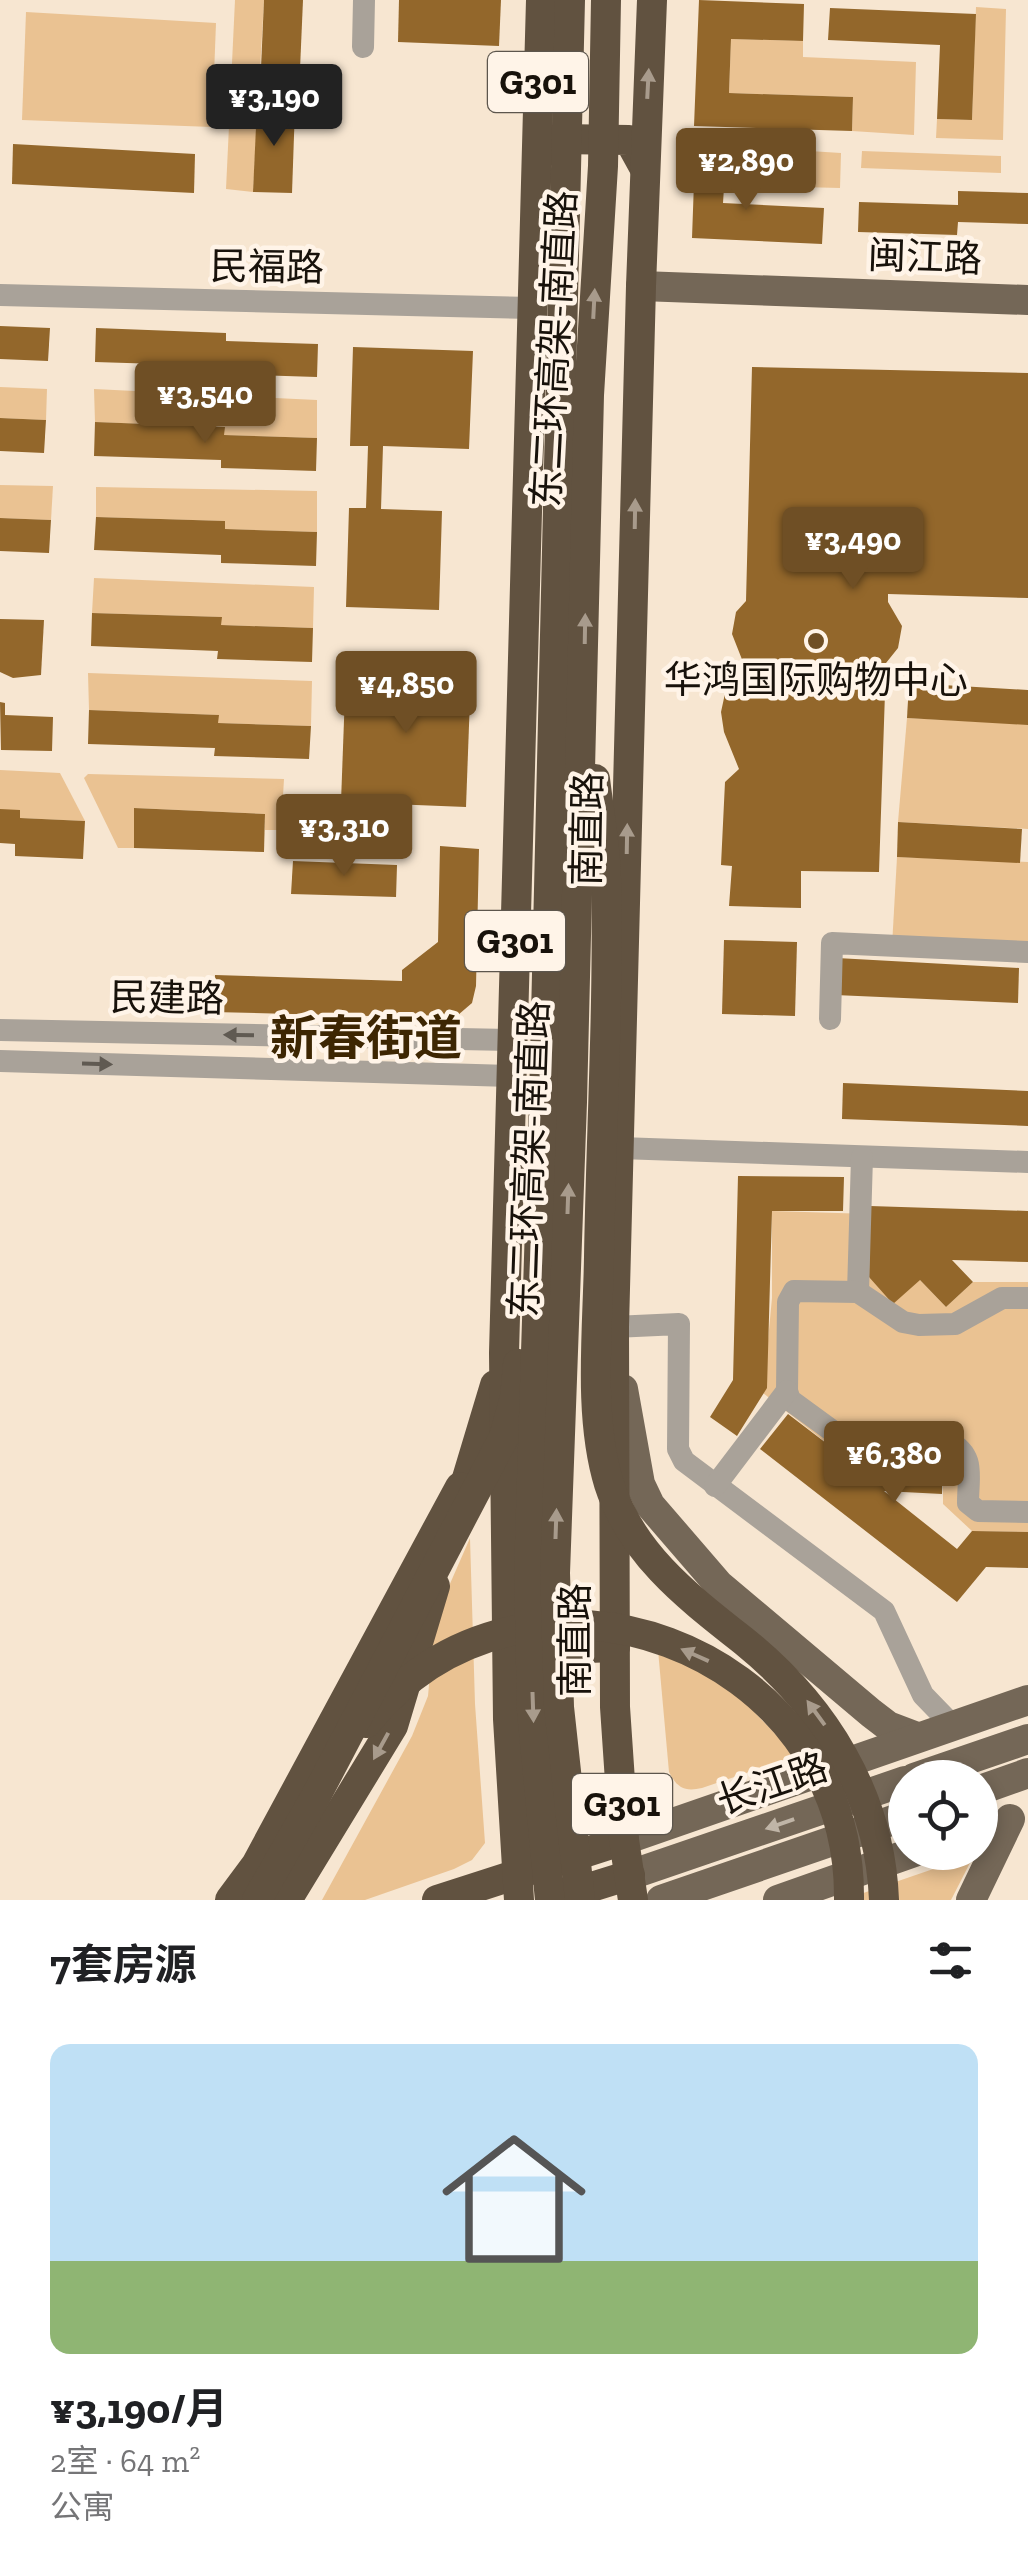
<!DOCTYPE html>
<html lang="zh">
<head>
<meta charset="utf-8">
<style>
	:root { --surface:#fff; --page:#f6f6f6; --text:#202124; --muted:#757577; --line:#e0e0e0; --accent:#6f4f25 }
	body { margin:0; font-family:"Zilla Slab","Noto Sans SC",serif; background:var(--page); color:var(--text); height:100vh; display:flex; flex-direction:column; font-size:38px; white-space:nowrap }
	* { box-sizing:border-box; margin:0 }
	p { font-size:32px; color:var(--muted) }
	.icon { flex:none; width:55px; height:55px; fill:none; stroke:currentColor; stroke-width:2; stroke-linecap:round; stroke-linejoin:round }
	.map { position:relative; height:1900px; overflow:hidden }
	.side { display:flex; flex-direction:column; background:var(--surface); flex:1 }
	.side>* { flex:none }
	.tools { position:absolute; left:888px; top:1760px; display:grid; gap:20px }
	.tools a { display:grid; place-items:center; width:110px; height:110px; border-radius:50%; background:var(--surface); box-shadow:0 5px 15px #0003; font-size:50px }
	.price { position:absolute; translate:-50% -85px; padding:0 22px; border-radius:10px; background:var(--accent); color:#fff; font-size:32px; line-height:65px; filter:drop-shadow(0 2px 5px #0008) }
	.price::after { content:''; position:absolute; left:50%; top:60px; width:30px; height:22px; margin-left:-15px; background:inherit; clip-path:polygon(0 0,100% 0,50% 100%) }
	.price.current { background:#222; color:#fff }
	ul { padding:0; list-style:none }
	li { display:grid; align-content:center; gap:20px; height:530px; padding:0 50px }
	li+li { border-top:2px solid var(--line) }
	li span { display:grid; place-items:center; height:310px; border-radius:20px; color:#555 }
	li>.icon { margin-inline-start:auto }
	span .icon { width:180px; height:180px; fill:#fffc; stroke-width:1 }
	li b { font-size:42px }
	h2 { display:flex; justify-content:space-between; align-items:center; height:120px; padding:0 50px; font-size:42px }
	.map>svg:first-child { display:block }
</style>
</head>
<body>
<div class="map">
<svg width="1028" height="1900" viewBox="0 0 1028 1900">
	<rect width="100%" height="100%" fill="#f7e6d1"/>
	<g fill="#eac292">
		<polygon points="235,0 264,0 253,192 226,189"/>
		<polygon points="976,7 1006,9 1003,140 936,138 937,119 972,120"/>
		<polygon points="26,12 216,23 212,127 22,120"/>
		<polygon points="731,39 803,41 803,57 916,62 914,135 852,131 853,97 729,93"/>
		<polygon points="760,148 841,153 840,188 759,186"/>
		<polygon points="862,151 1001,156 1001,173 861,168"/>
		<polygon points="0,387 47,389 46,420 0,418"/>
		<polygon points="94,389 317,400 317,438 224,435 224,427 95,422"/>
		<polygon points="0,485 53,486 51,520 0,518"/>
		<polygon points="96,487 317,491 317,532 225,529 224,521 96,517"/>
		<polygon points="94,578 314,587 313,628 221,625 221,617 92,613"/>
		<polygon points="88,673 312,681 311,726 218,723 218,715 89,710"/>
		<polygon points="907,718 1028,724 1028,829 898,822"/>
		<polygon points="0,770 60,773 85,821 20,818 0,809"/>
		<polygon points="88,774 284,779 281,830 265,830 265,814 135,808 134,848 118,848 84,778"/>
		<polygon points="897,857 1028,862 1028,952 892,946"/>
		<polygon points="772,1211 870,1214 920,1280 946,1307 973,1282 1028,1282 1028,1532 972,1531 943,1504 943,1456 853,1451 847,1459 763,1393 772,1298"/>
		<polygon points="470,1538 475,1704 485,1843 472,1860 454,1869 365,1900 322,1900 412,1736 428,1696 435,1618"/>
		<path d="M658,1650L725,1681L796,1756L702,1788C685,1792 677,1788 669,1772Z"/>
		<polygon points="974,1855 951,1900 843,1900"/>
	</g>
	<g fill="#93672b">
		<polygon points="264,0 303,0 300,69 261,68"/>
		<polygon points="399,0 501,0 499,46 398,42"/>
		<polygon points="699,0 804,4 803,41 731,39 729,93 853,97 852,131 694,126"/>
		<polygon points="830,8 976,14 972,120 937,119 940,45 828,40"/>
		<polygon points="257,105 295,107 292,193 253,192"/>
		<polygon points="13,144 195,154 194,193 12,184"/>
		<polygon points="695,154 726,156 723,203 824,208 822,244 692,238"/>
		<polygon points="958,191 1028,193 1028,224 958,222 957,235 858,232 859,202 958,205"/>
		<polygon points="0,326 50,328 48,361 0,359"/>
		<polygon points="96,328 226,333 226,341 318,344 317,377 222,374 222,366 95,362"/>
		<polygon points="353,347 473,351 469,449 383,446 381,509 442,511 439,610 346,607 349,508 366,508 368,446 350,446"/>
		<polygon points="752,367 1028,373 1028,598 888,594 888,602 902,626 898,648 886,663 879,872 801,871 801,908 729,906 732,866 721,865 725,782 739,769 724,732 721,712 729,675 743,662 732,634 736,612 746,601"/>
		<polygon points="0,418 46,420 44,453 0,451"/>
		<polygon points="95,422 225,427 224,435 317,438 316,471 221,468 221,460 94,456"/>
		<polygon points="96,517 225,521 225,529 317,532 316,566 221,563 221,555 94,550"/>
		<polygon points="0,518 51,520 49,553 0,551"/>
		<polygon points="92,613 222,617 221,625 313,628 312,662 217,659 218,651 91,646"/>
		<polygon points="0,619 44,620 41,675 13,678 0,672"/>
		<polygon points="346,666 471,671 466,807 341,802"/>
		<polygon points="909,683 1028,690 1028,725 907,718"/>
		<polygon points="0,702 5,703 5,715 53,717 52,751 1,750"/>
		<polygon points="89,710 219,715 218,723 311,726 309,759 214,756 215,748 88,744"/>
		<polygon points="134,808 265,814 264,852 134,848"/>
		<polygon points="0,809 20,810 20,818 85,821 83,859 15,856 15,844 0,843"/>
		<polygon points="898,822 1022,829 1020,863 897,857"/>
		<polygon points="440,846 479,849 476,986 472,1003 458,1015 446,1018 213,1012 215,975 402,981 402,970 438,942"/>
		<polygon points="293,861 397,865 396,897 291,894"/>
		<polygon points="724,940 797,942 795,1016 722,1014"/>
		<polygon points="837,958 1019,968 1018,1003 835,995"/>
		<polygon points="843,1083 1028,1091 1028,1126 842,1119"/>
		<polygon points="738,1176 844,1177 843,1211 772,1211 767,1388 737,1436 710,1417 733,1380"/>
		<polygon points="870,1206 1028,1211 1028,1262 952,1260 973,1282 946,1307 920,1280 893,1304 869,1277"/>
		<polygon points="788,1414 847,1459 852,1451 943,1456 942,1494 884,1491 957,1549 972,1531 1028,1532 1028,1568 986,1567 957,1602 760,1449"/>
	</g>
	<g fill="none" stroke-linecap="round" stroke-linejoin="round">
		<g stroke="#a9a299" stroke-width="22">
			<polyline points="363,47 364,0"/>
			<polyline points="0,295 533,308"/>
			<polyline points="830,1019 832,943 1028,952"/>
			<polyline points="0,1030 512,1040"/>
			<polyline points="0,1061 511,1076"/>
			<polyline points="620,1148 1028,1162"/>
			<polyline points="858,1292 862,1157"/>
			<path d="M1028,1298H1002L955,1324L919,1325L903,1322L858,1292L794,1291L788,1302L787,1391L790,1400L842,1438L948,1441C976,1456 968,1475 968,1503L978,1511L1028,1512"/>
			<polyline points="614,1327 679,1324 678,1449 684,1461 884,1611 923,1695 953,1726"/>
			<polyline points="715,1486 787,1391"/>
		</g>
		<g stroke="#746757" stroke-width="30">
			<polyline points="641,286 1028,300"/>
			<polyline points="623,1389 640,1484 650,1505 719,1585 871,1713 888,1726 917,1737"/>
			<polyline points="914,1778 1028,1739"/>
			<polyline points="980,1790 1028,1773"/>
			<polyline points="624,1840 1028,1700"/>
			<polyline points="630,1875 905,1781"/>
			<polyline points="661,1900 905,1816"/>
			<polyline points="778,1900 914,1852"/>
			<polyline points="971,1900 1010,1819"/>
		</g>
		<g stroke="#615240" stroke-width="30">
			<polyline points="547,151 558,139 629,140 645,169"/>
			<polyline points="458,1508 495,1385"/>
			<polyline points="534,1650 615,1647"/>
			<polyline points="556,1898 630,1875"/>
			<polyline points="230,1900 256,1865 460,1487"/>
			<polyline points="287,1900 393,1726 435,1586"/>
			<polyline points="437,1900 624,1840"/>
			<polyline points="519,1900 508,1719 504,1353 541,0"/>
			<polyline points="633,1900 624,1840 615,1707 614,1327 641,286 652,0"/>
		</g>
		<g stroke="#615240" stroke-width="30">
			<path d="M595,779C599,812 605,845 606,877C609,1002 601,1132 599,1257C598,1328 588,1416 609,1484C632,1555 688,1597 745,1642C825,1707 880,1795 884,1900"/>
			<path d="M366,1723C525,1525 852,1647 849,1900"/>
			<polyline points="257,1900 316,1796 504,1437 515,1397 518,1364"/>
			<polyline points="550,1900 532,1712 529,1572 544,1101 570,0"/>
			<polyline points="580,1900 559,1707 555,1573 572,1102 589,395 603,166 606,0"/>
		</g>
	</g>
	<defs><path id="oneway-solid" d="M-6-.8H1V-3.2L6.5 0L1 3.2V.8H-6Z" transform="scale(2.5)"/></defs>
	<g fill="#a89b8c">
		<use href="#oneway-solid" transform="translate(648 84) rotate(-87)"/>
		<use href="#oneway-solid" transform="translate(594 304) rotate(-87)"/>
		<use href="#oneway-solid" transform="translate(635 514) rotate(-89)"/>
		<use href="#oneway-solid" transform="translate(585 629) rotate(-89)"/>
		<use href="#oneway-solid" transform="translate(627 839) rotate(-89)"/>
		<use href="#oneway-solid" transform="translate(568 1199) rotate(-88)"/>
		<use href="#oneway-solid" transform="translate(556 1524) rotate(-88)"/>
		<use href="#oneway-solid" transform="translate(695 1655) rotate(-156)"/>
		<use href="#oneway-solid" transform="translate(533 1707) rotate(88)"/>
		<use href="#oneway-solid" transform="translate(816 1713) rotate(-126)"/>
		<use href="#oneway-solid" transform="translate(381 1746) rotate(119)"/>
	</g>
	<g fill="#605a52">
		<use href="#oneway-solid" transform="translate(239 1035) rotate(-179)"/>
		<use href="#oneway-solid" transform="translate(97 1064) rotate(2)"/>
	</g>
	<use fill="#c0b5a7" href="#oneway-solid" transform="translate(780 1824) rotate(161)"/>
	<circle fill="#6f4f25" stroke="#fff4e8" stroke-width="4" cx="816" cy="641" r="10"/>
	<g text-anchor="middle" dominant-baseline="central" stroke-width="9" stroke-linejoin="round" paint-order="stroke">
		<g fill="#fff4e8" stroke="#5d564d" stroke-width="2.5">
			<rect x="488" y="52" width="100" height="60" rx="8"/>
			<rect x="465" y="911" width="100" height="60" rx="8"/>
			<rect x="572" y="1774" width="100" height="60" rx="8"/>
		</g>
		<g font-size="35" font-weight="bold" fill="#18120b">
			<text x="538" y="82">G301</text>
			<text x="515" y="941">G301</text>
			<text x="622" y="1804">G301</text>
		</g>
		<g font-size="38" fill="#18120b" stroke="#fff4e8">
			<text transform="translate(925 257) rotate(2)">闽江路</text>
			<text transform="translate(267 267) rotate(1)">民福路</text>
			<text transform="translate(554 349) rotate(-87)">东二环高架-南直路</text>
			<text transform="translate(587 829) rotate(-89)">南直路</text>
			<text transform="translate(167 998) rotate(1)">民建路</text>
			<text transform="translate(529 1159) rotate(-88)">东二环高架-南直路</text>
			<text transform="translate(575 1640) rotate(-90)">南直路</text>
			<text transform="translate(772 1784) rotate(-19)">长江路</text>
		</g>
		<g font-size="38" fill="#18120b" stroke="#fff4e8">
			<text x="816" y="680">华鸿国际购物中心</text>
		</g>
		<g font-size="48" font-weight="bold" fill="#3d2602" stroke="#fff4e8">
			<text x="366" y="1038">新春街道</text>
		</g>
	</g>
</svg>
<div class="tools">
<a><svg class="icon" aria-label="locate" viewBox="0 0 24 24"><circle cx="12" cy="12" r="6"/><path d="M12 2v4M12 18v4M2 12h4M18 12h4"/></svg></a>
</div>
<b class="price current" style="left:274px;top:149px">¥3,190</b>
<b class="price" style="left:746px;top:213px">¥2,890</b>
<b class="price" style="left:205px;top:446px">¥3,540</b>
<b class="price" style="left:853px;top:592px">¥3,490</b>
<b class="price" style="left:406px;top:736px">¥4,850</b>
<b class="price" style="left:344px;top:879px">¥3,310</b>
<b class="price" style="left:894px;top:1506px">¥6,380</b>
</div>
<section class="side">
<h2>7套房源<svg class="icon" aria-label="filters" viewBox="0 0 24 24"><path d="M4 7h16M4 17h16"/><circle cx="9" cy="7" r="2"/><circle cx="15" cy="17" r="2"/></svg></h2>
<ul>
<li><span style="background:linear-gradient(#bfe0f5 70%,#8fb573 0)"><svg class="icon" aria-label="home" viewBox="0 0 24 24"><path d="M3 11l9-7 9 7M6 9v11h12V9"/></svg></span><div><b>¥3,190/月</b><p>2室 · 64 m²</p><p>公寓</p></div></li>
</ul>
</section>
</body>
</html>
